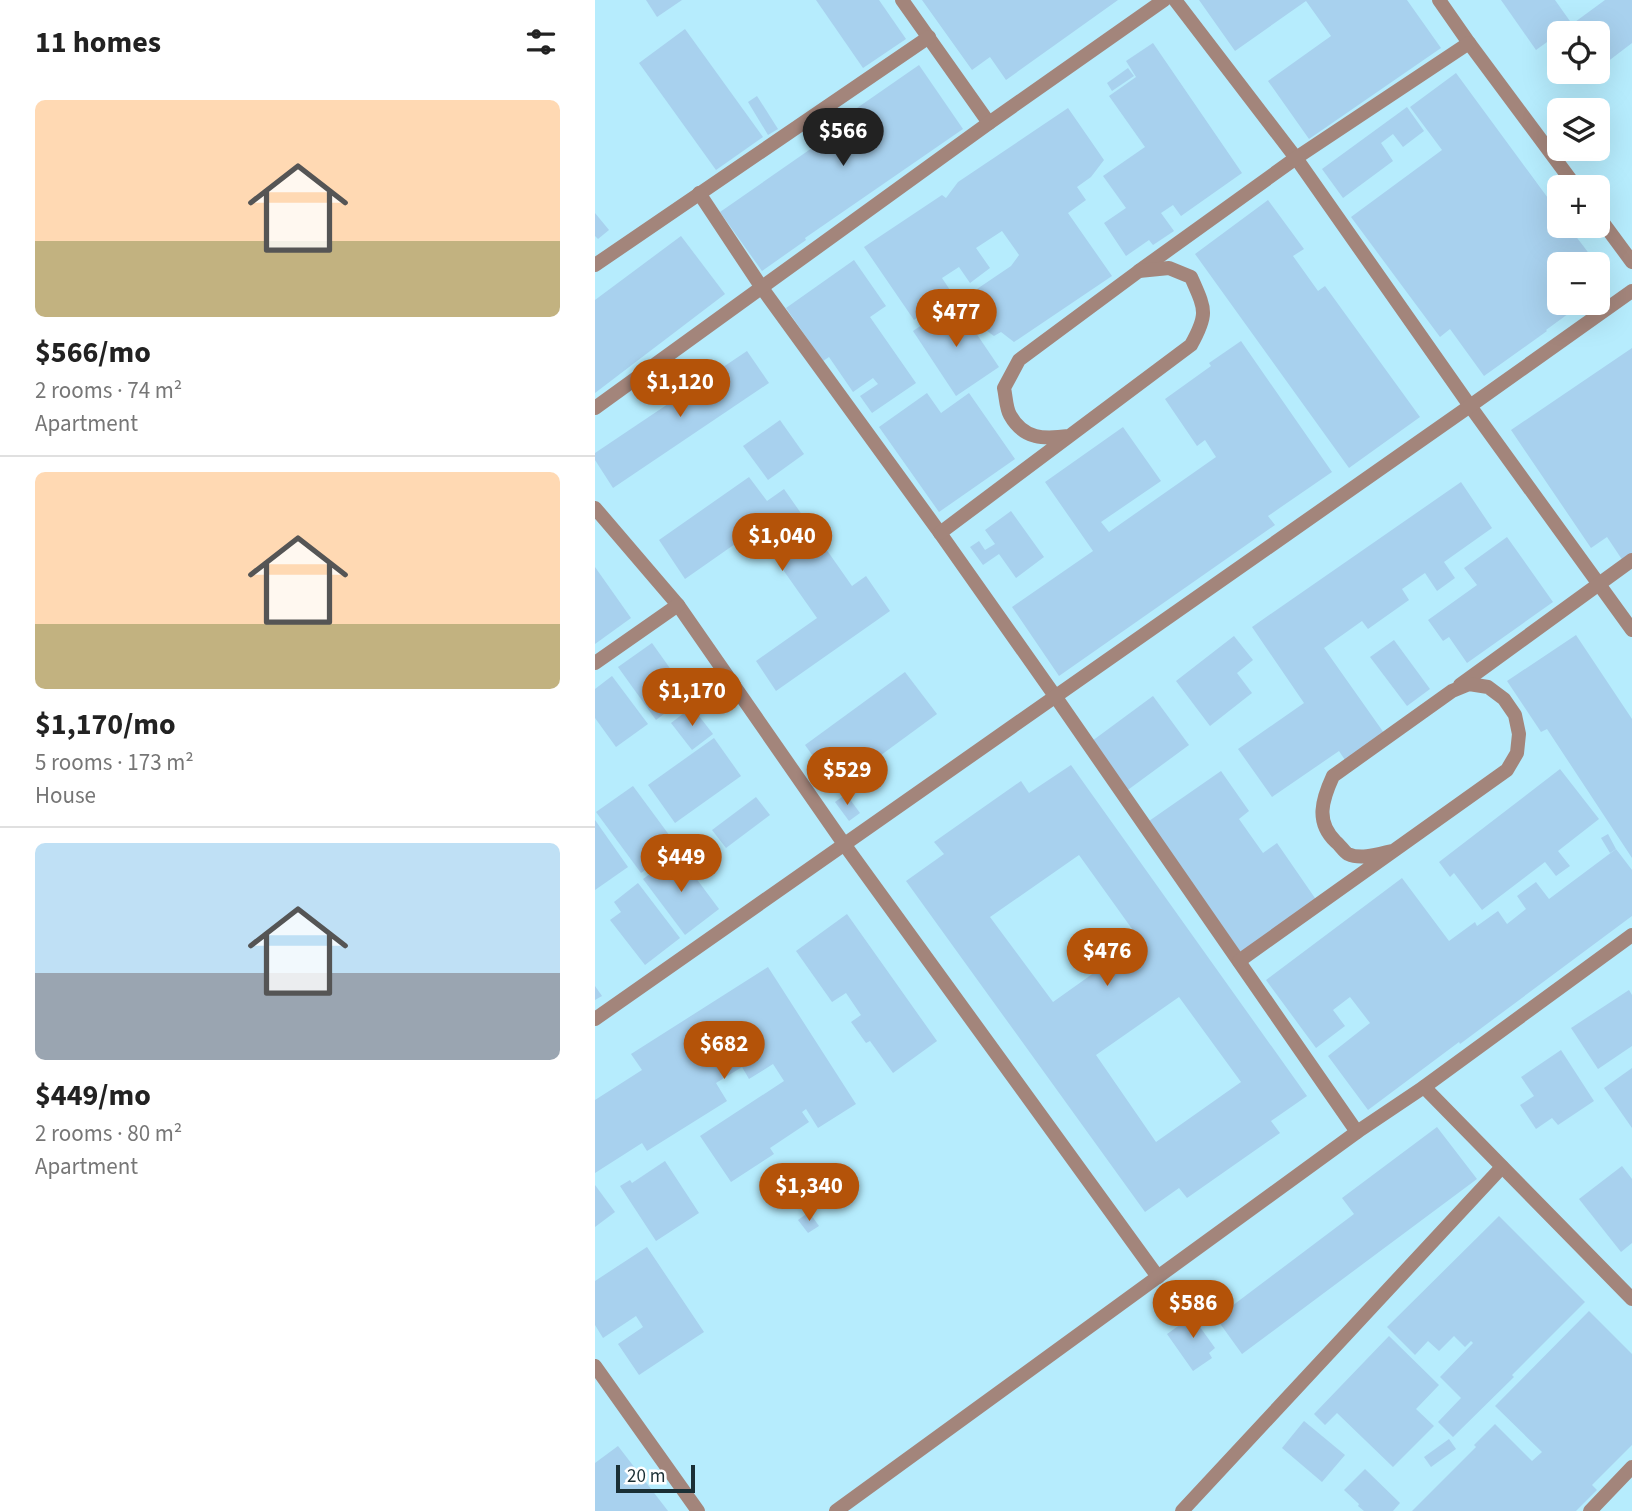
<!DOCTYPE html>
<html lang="en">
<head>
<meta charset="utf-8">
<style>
	:root { --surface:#fff; --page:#f6f6f6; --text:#222; --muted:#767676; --line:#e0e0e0; --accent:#b45309 }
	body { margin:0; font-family:"Source Sans 3",sans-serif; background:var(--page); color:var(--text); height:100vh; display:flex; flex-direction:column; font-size:26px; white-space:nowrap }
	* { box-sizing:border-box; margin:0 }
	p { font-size:23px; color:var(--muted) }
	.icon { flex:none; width:38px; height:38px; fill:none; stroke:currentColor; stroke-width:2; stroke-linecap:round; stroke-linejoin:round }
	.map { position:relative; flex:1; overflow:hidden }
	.side { display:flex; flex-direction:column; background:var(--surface); width:595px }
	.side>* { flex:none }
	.controls { position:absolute; left:952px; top:21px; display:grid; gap:14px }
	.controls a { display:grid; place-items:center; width:63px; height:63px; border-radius:10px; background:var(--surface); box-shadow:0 7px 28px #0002; font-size:35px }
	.scale { position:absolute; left:21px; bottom:18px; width:79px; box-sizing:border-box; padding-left:7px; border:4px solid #1a2f35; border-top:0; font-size:19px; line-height:24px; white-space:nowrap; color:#1a2f35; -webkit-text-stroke:5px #fff; paint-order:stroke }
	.price { position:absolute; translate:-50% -60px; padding:0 16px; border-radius:24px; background:var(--accent); color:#fff; font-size:23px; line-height:46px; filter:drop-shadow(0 2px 4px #0008) }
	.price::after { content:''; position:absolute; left:50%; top:42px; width:21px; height:16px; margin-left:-10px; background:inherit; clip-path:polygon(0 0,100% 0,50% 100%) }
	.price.active { background:#222; color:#fff }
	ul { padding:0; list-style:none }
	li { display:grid; align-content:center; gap:14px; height:371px; padding:0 35px }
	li+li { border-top:2px solid var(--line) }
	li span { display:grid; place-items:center; height:217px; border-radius:10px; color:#555 }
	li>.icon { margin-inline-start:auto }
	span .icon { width:126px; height:126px; fill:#fffc; stroke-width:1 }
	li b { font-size:30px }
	h2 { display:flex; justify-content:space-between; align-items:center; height:84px; padding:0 35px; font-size:30px }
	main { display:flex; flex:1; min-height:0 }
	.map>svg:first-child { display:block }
</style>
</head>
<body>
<main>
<section class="side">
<h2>11 homes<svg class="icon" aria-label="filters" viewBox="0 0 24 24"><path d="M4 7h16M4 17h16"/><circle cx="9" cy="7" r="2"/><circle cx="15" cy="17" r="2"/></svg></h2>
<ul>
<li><span style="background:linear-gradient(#ffd9b3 65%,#c2b280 0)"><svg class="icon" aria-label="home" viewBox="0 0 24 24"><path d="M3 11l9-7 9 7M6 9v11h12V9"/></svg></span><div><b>$566/mo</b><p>2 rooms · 74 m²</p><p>Apartment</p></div></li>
<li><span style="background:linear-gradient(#ffd9b3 70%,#c2b280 0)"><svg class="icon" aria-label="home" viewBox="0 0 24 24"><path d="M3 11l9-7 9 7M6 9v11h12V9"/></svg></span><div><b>$1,170/mo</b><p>5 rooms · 173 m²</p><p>House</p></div></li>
<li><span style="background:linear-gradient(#bfe0f5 60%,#9aa5b1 0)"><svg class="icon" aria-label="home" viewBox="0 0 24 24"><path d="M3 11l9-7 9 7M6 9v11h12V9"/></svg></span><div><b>$449/mo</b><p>2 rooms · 80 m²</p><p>Apartment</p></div></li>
</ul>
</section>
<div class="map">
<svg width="1037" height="1511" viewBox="0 0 1037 1511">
	<rect width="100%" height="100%" fill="#b6ecfd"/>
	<g fill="#a8d1ee" fill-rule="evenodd">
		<polygon points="51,0 87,0 62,17"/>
		<polygon points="221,0 284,0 311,39 268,68"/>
		<polygon points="327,0 523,0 411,80 395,57 377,70"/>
		<polygon points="604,0 812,0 846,48 714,139 673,81 736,36 711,1 640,51"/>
		<polygon points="906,0 960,0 977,24 941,50"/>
		<polygon points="1010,0 1037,0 1037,43 1003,69 1003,33 988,33 980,22"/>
		<polygon points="90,29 168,137 121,170 44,63"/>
		<polygon points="558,43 647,173 586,216 578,205 566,213 579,231 558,245 554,240 531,256 509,223 531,208 508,176 550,147 514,96 541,77 531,61"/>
		<polygon points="324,65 368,129 210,238 211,240 167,271 125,212 253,123 249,117"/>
		<polygon points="533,68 539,76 517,91 512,83"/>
		<polygon points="861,73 964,213 964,226 973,226 1002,264 964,264 964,303 988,303 951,330 952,331 889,376 855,329 845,337 756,217 847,150 815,107"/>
		<polygon points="162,96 183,129 173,135 153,102"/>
		<polygon points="812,107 829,131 808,147 798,134 786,143 798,161 748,198 727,169"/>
		<polygon points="473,108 509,160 496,177 482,187 491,200 473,213 517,276 419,342 406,332 399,336 374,318 365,305 387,320 395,308 382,289 416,266 424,255 407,231 381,248 395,268 375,283 364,267 347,278 357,293 319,320 269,247 347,195 351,198 363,182"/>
		<polygon points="673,200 709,249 698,256 723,291 730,286 825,417 754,468 600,254"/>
		<polygon points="0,213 14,230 3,239 0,236"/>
		<polygon points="86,236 130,294 0,393 0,300"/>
		<polygon points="259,260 291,306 275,317 321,383 277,413 265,396 283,384 278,378 258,392 234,357 228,361 191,308"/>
		<polygon points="1003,266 1015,282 1003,292"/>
		<polygon points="360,302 404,367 361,396 318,331"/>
		<polygon points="646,341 737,472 673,516 680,525 464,676 417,607 498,551 450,482 528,427 566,481 506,522 514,532 621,457 610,440 602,446 570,399 616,366 614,363"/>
		<polygon points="1037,348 1037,555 1028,561 1012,537 996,548 916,430"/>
		<polygon points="152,351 174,383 18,488 0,460 0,453"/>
		<polygon points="332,393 346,413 374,393 420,459 344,512 284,427"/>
		<polygon points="185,420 209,454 173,480 148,446"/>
		<polygon points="154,477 172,501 189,489 257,586 271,576 295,611 181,691 161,661 222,618 160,530 90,579 64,540"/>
		<polygon points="866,482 897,528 849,562 860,578 842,591 830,573 807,589 814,600 773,629 767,621 729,648 789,733 750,760 744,751 677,797 643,749 709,703 657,627"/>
		<polygon points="416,511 449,557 421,578 404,554 388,565 375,547 384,541 390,550 400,544 390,530"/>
		<polygon points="912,537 958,602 872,663 854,637 848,641 833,620 882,585 869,568"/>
		<polygon points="0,567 36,618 0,644"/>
		<polygon points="981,635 1037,719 1037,858 952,729 946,732 912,681"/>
		<polygon points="639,636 658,660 642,673 657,693 615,726 581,681"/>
		<polygon points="799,640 835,689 812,706 775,657"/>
		<polygon points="57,643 94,695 61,720 23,667"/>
		<polygon points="310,672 342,714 241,788 210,745"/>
		<polygon points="17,676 53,724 21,747 0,718 0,689"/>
		<polygon points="558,696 594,745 530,792 493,744"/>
		<polygon points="97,707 118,734 97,750 76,723"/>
		<polygon points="119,738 146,776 80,823 53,785"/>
		<path d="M476,765L712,1096L676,1121L685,1133L592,1198L584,1188L550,1212L311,881L349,854L339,842L426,781L434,793ZM484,855L545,940L458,1002L395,917ZM584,997L646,1082L561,1142L501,1055Z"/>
		<polygon points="965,769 1004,819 963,851 975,866 961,876 950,862 887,910 859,873 855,877 844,862"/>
		<polygon points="626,771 654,811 644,819 668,853 682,843 722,901 646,953 554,821"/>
		<polygon points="38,786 83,847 46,873 1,812"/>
		<polygon points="251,794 265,813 254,821 240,802"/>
		<polygon points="161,797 175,815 131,848 117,830"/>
		<polygon points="0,820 33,867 0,890"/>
		<polygon points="1013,834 1021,849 1015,853 1006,838"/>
		<polygon points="1021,849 1037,870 1037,916 865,1044 864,1042 773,1110 733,1056 775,1023 755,997 738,1010 750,1026 721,1048 671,980 807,878 854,941 880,922 882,926 903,911 912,924 931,909 922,896 941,882 954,899"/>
		<polygon points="83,854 124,909 90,935 48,879"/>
		<polygon points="43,883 85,938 50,965 15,920 26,912 19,902"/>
		<polygon points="252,914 342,1041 298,1073 275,1041 271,1043 256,1022 266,1015 251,993 237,1002 201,951"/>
		<polygon points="173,967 261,1104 223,1128 211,1109 207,1112 214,1122 175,1148 179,1154 136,1182 105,1136 189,1081 178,1064 154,1079 147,1067 121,1083 132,1101 52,1151 47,1143 0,1173 0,1100 47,1070 36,1054"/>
		<polygon points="0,986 7,996 0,1000"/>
		<polygon points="1034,990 1037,995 1037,1046 1003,1069 976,1028"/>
		<polygon points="966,1050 999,1101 963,1125 957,1118 941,1129 925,1105 939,1096 926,1077"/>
		<polygon points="1037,1068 1037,1128 1009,1088"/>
		<polygon points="842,1127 882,1179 647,1354 621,1318 759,1214 747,1198"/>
		<polygon points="70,1161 104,1213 61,1241 25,1186 35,1180 37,1183"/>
		<polygon points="1027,1166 1037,1179 1037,1243 1026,1252 984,1199"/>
		<polygon points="0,1185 20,1212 0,1227"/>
		<polygon points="214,1212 224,1226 213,1233 203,1220"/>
		<polygon points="904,1216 990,1302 917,1375 919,1377 858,1437 843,1422 866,1398 845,1377 878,1343 876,1341 870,1347 859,1336 844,1351 833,1341 820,1355 792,1327"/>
		<polygon points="52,1247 109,1332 44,1375 23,1344 48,1327 41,1316 8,1338 0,1325 0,1281"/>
		<polygon points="610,1307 618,1319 605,1327 620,1348 614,1353 617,1358 598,1371 572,1334"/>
		<polygon points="994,1311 1037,1354 1037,1445 997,1485 1002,1490 981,1511 817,1511 881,1447 879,1445 900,1424 937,1461 947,1452 900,1406"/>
		<polygon points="794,1336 844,1385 821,1409 839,1426 798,1467 742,1413 730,1425 719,1414"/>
		<polygon points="709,1421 750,1455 727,1482 687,1448"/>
		<polygon points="854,1439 861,1449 836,1467 829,1457"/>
		<polygon points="23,1446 73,1511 0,1511 0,1463"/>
		<polygon points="770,1469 805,1503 798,1511 769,1511 763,1506 764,1504 749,1490"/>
	</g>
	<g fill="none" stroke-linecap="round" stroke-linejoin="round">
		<g stroke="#a3857b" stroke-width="14">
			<polyline points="307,0 394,123"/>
			<polyline points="580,0 701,158 875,406 1037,630"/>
			<polyline points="844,0 874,43 981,187"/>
			<polyline points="104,193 167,288 345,533 460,696 762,1132"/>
			<polyline points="1003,216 1037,262"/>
			<polyline points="0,265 334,37"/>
			<polyline points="544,271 701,158 874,43"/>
			<polyline points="0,408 394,123 569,0"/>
			<polyline points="0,508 83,605 249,844 563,1277"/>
			<path d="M345,533L596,345C614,313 610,309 596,277L574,268L544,271L424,360L409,388C411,397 411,408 415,415C429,440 449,439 474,436"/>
			<polyline points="0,663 83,605"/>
			<polyline points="865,685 1037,560"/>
			<path d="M644,961L912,770L922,753L924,734L920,715L909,699L893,687L874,684L857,691L738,776C727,800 720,822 741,842C745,845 749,852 753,854C766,860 784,854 797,851"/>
			<polyline points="0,1019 875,406 1037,291"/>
			<polyline points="829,1087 1037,1299"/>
			<polyline points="0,1366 103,1511"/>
			<polyline points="241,1511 762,1132 829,1087 1037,935"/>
			<polyline points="587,1511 907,1167"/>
			<polyline points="995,1511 1037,1467"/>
		</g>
	</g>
</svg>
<div class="controls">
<a><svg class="icon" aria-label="locate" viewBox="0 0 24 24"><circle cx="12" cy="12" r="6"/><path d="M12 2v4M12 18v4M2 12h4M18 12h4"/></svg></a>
<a><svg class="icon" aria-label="layers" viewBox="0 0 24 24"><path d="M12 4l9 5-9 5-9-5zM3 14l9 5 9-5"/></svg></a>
<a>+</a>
<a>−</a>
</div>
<div class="scale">20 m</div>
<b class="price active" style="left:248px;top:168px">$566</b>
<b class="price" style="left:361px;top:349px">$477</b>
<b class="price" style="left:85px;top:419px">$1,120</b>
<b class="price" style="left:187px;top:573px">$1,040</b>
<b class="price" style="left:97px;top:728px">$1,170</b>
<b class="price" style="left:252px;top:807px">$529</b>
<b class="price" style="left:86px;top:894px">$449</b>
<b class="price" style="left:512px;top:988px">$476</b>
<b class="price" style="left:129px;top:1081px">$682</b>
<b class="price" style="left:214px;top:1223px">$1,340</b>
<b class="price" style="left:598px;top:1340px">$586</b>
</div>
</main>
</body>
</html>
